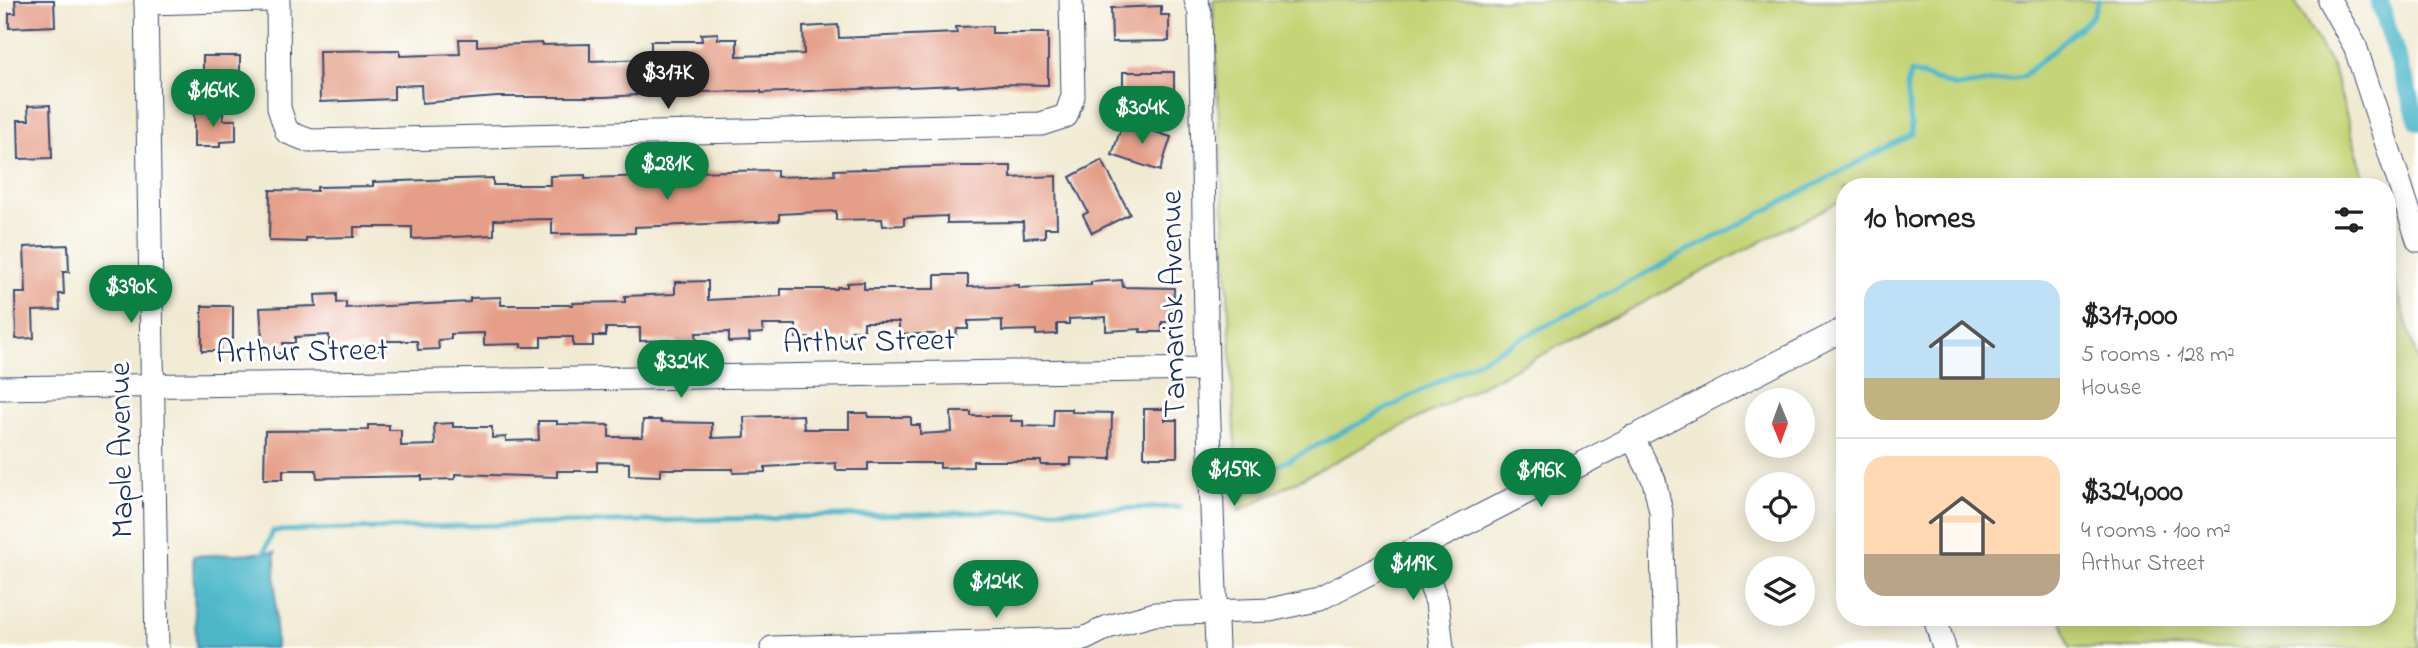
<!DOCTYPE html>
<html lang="en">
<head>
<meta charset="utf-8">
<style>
	:root { --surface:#fff; --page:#f6f6f6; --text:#222; --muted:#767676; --line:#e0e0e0; --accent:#0b8043 }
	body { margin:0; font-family:"Indie Flower",sans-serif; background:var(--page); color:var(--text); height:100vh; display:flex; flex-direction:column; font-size:26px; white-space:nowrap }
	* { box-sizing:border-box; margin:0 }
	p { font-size:23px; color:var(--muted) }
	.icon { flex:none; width:38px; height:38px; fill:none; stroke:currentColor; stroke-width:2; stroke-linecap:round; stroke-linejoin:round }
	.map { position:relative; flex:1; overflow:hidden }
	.side { position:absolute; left:1836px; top:178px; width:560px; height:448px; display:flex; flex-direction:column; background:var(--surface); border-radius:28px; box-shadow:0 4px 18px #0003 }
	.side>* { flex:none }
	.needle { width:46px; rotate:179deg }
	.tools { position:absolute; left:1745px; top:388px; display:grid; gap:14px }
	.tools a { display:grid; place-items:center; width:70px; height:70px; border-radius:50%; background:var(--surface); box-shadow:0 4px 18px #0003; font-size:35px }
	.price { position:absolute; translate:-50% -60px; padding:0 16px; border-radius:24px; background:var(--accent); color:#fff; font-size:23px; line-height:46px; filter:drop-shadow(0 2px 4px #0008) }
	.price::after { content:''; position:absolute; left:50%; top:42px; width:21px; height:16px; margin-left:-10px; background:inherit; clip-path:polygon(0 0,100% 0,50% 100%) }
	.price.active { background:#222; color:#fff }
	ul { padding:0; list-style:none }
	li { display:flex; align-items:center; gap:21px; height:175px; padding:0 28px }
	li+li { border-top:2px solid var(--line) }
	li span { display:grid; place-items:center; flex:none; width:196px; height:140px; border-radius:21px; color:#555 }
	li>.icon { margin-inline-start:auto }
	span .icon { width:84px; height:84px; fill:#fffc; stroke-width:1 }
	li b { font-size:30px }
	h2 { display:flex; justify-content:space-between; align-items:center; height:84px; padding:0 28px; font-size:30px }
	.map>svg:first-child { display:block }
</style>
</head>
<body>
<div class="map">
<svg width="2418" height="648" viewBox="0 0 2418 648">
	<rect width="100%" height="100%" fill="#fff"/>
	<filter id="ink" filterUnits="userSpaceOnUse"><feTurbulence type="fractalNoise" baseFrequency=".0143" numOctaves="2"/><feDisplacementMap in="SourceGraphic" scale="14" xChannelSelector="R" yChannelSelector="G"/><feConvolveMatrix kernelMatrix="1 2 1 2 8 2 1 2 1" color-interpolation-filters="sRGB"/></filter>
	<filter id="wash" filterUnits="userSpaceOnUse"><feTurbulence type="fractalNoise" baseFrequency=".00686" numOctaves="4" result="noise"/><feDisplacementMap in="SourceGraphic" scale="28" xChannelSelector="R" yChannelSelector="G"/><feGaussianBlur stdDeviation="1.57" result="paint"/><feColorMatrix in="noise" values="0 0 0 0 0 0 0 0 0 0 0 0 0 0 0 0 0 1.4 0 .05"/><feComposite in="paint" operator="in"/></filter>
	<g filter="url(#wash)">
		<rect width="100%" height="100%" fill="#f1ead3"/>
		<g fill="#c5d476" stroke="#70826a" stroke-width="2">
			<polygon points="1213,0 2294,0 2333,68 2367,187 1844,187 1844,201 1834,204 1239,511"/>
			<polygon points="2387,255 2418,362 2418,648 2070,648 2061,618 2387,618"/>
		</g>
		<polygon fill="#4cb7c9" stroke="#347394" stroke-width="2" points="275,552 276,648 196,648 193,556"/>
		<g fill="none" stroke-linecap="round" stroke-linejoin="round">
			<g stroke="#4cb7c9" stroke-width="5">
				<polyline points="1245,483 1912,134 1907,86 1911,72 1957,87 2022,77 2092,17 2099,0"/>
				<polyline points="264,553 273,531 1180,507"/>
			</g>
			<polyline stroke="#4cb7c9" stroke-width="18" points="2379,0 2418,122"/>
		</g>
		<g id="blocks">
			<g fill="#e59e87">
				<polygon points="15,0 54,0 55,26 9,28 9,13 16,13"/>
				<polygon points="1161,6 1161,15 1169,15 1169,41 1112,42 1111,8"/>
				<polygon points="838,25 839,38 957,33 956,27 992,26 992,33 1048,33 1048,85 994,84 958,87 958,85 761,93 761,91 636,93 637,95 605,97 497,97 422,103 421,85 394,86 394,99 320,102 319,51 400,50 400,56 460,54 459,39 477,39 477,46 542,43 542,45 590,44 590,61 651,59 651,41 702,41 701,34 718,33 718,39 737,39 737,56 804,54 803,27"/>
				<rect x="203" y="56" width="37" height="28"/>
				<rect x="1123" y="72" width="51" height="35"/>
				<polygon points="50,105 52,158 19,159 18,120 29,120 28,106"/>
				<polygon points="194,111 223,111 223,120 236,120 236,141 220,142 220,147 194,147"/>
				<polygon points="1123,122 1171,137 1160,171 1112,155"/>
				<polygon points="1102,160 1130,214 1092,233 1083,215 1088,212 1070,177"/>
				<polygon points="963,166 1011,166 1011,178 1056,176 1057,228 1045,228 1045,237 1024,238 1023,222 947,223 947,216 904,218 904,225 883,226 882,219 836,220 836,211 779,214 779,221 635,227 635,233 552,234 552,219 494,220 494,235 412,239 412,227 354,227 354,237 306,238 306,242 269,241 270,190 317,191 317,187 373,186 373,182 457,179 493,178 493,185 550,185 550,176 585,175 585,178 653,176 653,173 777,170 777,177 835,175 834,170"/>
				<polygon points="68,245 69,272 63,272 64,294 59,294 60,310 33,311 34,338 16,339 15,293 26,293 24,247"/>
				<polygon points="935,275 968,275 968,287 1019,285 1019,288 1091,285 1091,282 1122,280 1123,287 1174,288 1173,322 1162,322 1162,332 1140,332 1141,329 1106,331 1106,317 1069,319 1069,324 1057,324 1057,334 1036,335 1036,330 1002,331 1002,320 968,321 968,329 957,329 956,337 935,337 935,334 899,334 899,322 864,322 864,330 851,330 851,339 796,338 796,325 762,325 763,333 749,334 750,341 729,342 729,332 696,333 697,343 677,344 677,340 640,341 640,328 606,328 606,336 593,336 593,346 573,346 573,337 541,337 541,347 521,347 521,344 484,345 484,333 451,334 451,339 438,340 439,349 418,350 417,341 386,341 386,351 366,351 366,346 329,348 329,335 295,337 295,343 283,343 283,353 263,354 260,308 316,306 315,295 337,294 337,303 346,302 346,308 470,302 470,298 501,297 501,305 572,305 572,303 625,302 625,296 675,294 675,282 708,281 708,300 781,296 781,289 837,289 837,287 847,287 847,283 864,282 864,289 935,289"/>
				<polygon points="202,306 233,306 233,339 221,339 221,351 202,351"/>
				<polygon points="1054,409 1072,409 1072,412 1112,413 1111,459 1071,458 1071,465 1041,465 1041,461 973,461 973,467 940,468 940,463 868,463 868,470 836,470 836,463 765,467 765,472 733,473 733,469 661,469 661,476 629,475 629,463 597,462 597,471 557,471 557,477 455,474 455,479 422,480 422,476 317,478 316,470 283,470 283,479 264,479 265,431 368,430 368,425 389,425 389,430 401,430 401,446 435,445 434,424 453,423 453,427 492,427 492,438 506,437 506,441 539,440 538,421 557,421 557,424 609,425 609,437 642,437 643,420 661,420 661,422 712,423 712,438 745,437 744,417 803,415 804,429 849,429 849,413 868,413 868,417 911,417 911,425 920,425 920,434 952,432 951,412 971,412 971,416 1011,416 1011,421 1023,421 1023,426 1053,427"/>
				<polygon points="1144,409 1165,409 1165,420 1177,420 1177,457 1144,457"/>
			</g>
		</g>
	</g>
	<g filter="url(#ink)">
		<use href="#blocks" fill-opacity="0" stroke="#3b4b70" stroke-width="2"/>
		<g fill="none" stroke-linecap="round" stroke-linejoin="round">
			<g stroke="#3b4b70" stroke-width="25">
				<g id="minor">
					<polyline points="146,0 157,648"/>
					<polyline points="278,0 279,108 287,132 310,141 1041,124 1066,116 1073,96 1071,0"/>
					<polyline points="1196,0 1200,13 1207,369 1217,648"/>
					<polyline points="2329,0 2355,46 2418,240"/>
					<polyline points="146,3 268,0"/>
					<polyline points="0,388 1207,369"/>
					<polyline points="1632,437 1654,480 1661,512 1665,648"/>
					<polyline points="1417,549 1437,602 1442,648"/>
					<polyline points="1935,618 1944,648"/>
					<polyline points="772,648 1084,639 1108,627 1155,614 1270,610 1319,599 1844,329"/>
				</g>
			</g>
			<use href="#minor" stroke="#fff" stroke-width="23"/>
		</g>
	</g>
	<g text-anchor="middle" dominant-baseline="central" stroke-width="6" stroke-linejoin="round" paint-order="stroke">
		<g font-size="32" fill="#1b2f5e" stroke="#fff">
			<text transform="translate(1175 304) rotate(-91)">Tamarisk Avenue</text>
			<text transform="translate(869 343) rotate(-1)">Arthur Street</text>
			<text transform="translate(302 353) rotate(-1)">Arthur Street</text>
			<text transform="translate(123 450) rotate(-91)">Maple Avenue</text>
		</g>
	</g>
</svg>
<div class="tools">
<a><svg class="needle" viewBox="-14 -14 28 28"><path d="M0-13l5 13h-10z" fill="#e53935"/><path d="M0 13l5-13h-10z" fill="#767676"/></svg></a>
<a><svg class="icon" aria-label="locate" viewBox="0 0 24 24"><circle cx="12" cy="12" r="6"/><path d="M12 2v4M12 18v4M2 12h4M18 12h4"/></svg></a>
<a><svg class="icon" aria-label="layers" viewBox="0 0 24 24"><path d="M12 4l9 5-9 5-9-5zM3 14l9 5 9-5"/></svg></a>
</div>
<b class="price active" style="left:668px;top:111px">$317K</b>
<b class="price" style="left:213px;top:129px">$164K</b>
<b class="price" style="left:1142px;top:146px">$304K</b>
<b class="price" style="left:667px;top:202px">$281K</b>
<b class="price" style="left:131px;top:325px">$390K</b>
<b class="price" style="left:681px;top:400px">$324K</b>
<b class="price" style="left:1234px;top:508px">$159K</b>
<b class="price" style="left:1541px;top:509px">$196K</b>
<b class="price" style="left:1413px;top:602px">$119K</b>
<b class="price" style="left:996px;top:620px">$124K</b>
<section class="side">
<h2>10 homes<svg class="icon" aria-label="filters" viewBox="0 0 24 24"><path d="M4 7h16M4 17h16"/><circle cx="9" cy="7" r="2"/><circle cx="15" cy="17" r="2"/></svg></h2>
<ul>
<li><span style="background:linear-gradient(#bfe0f5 70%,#c2b280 0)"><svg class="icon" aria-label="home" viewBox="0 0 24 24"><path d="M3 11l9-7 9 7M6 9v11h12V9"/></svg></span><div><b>$317,000</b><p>5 rooms · 128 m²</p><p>House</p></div></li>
<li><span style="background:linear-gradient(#ffd9b3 70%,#b9a48a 0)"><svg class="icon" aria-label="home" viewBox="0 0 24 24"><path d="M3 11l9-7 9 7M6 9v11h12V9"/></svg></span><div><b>$324,000</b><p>4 rooms · 100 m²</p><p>Arthur Street</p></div></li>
</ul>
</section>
</div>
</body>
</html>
